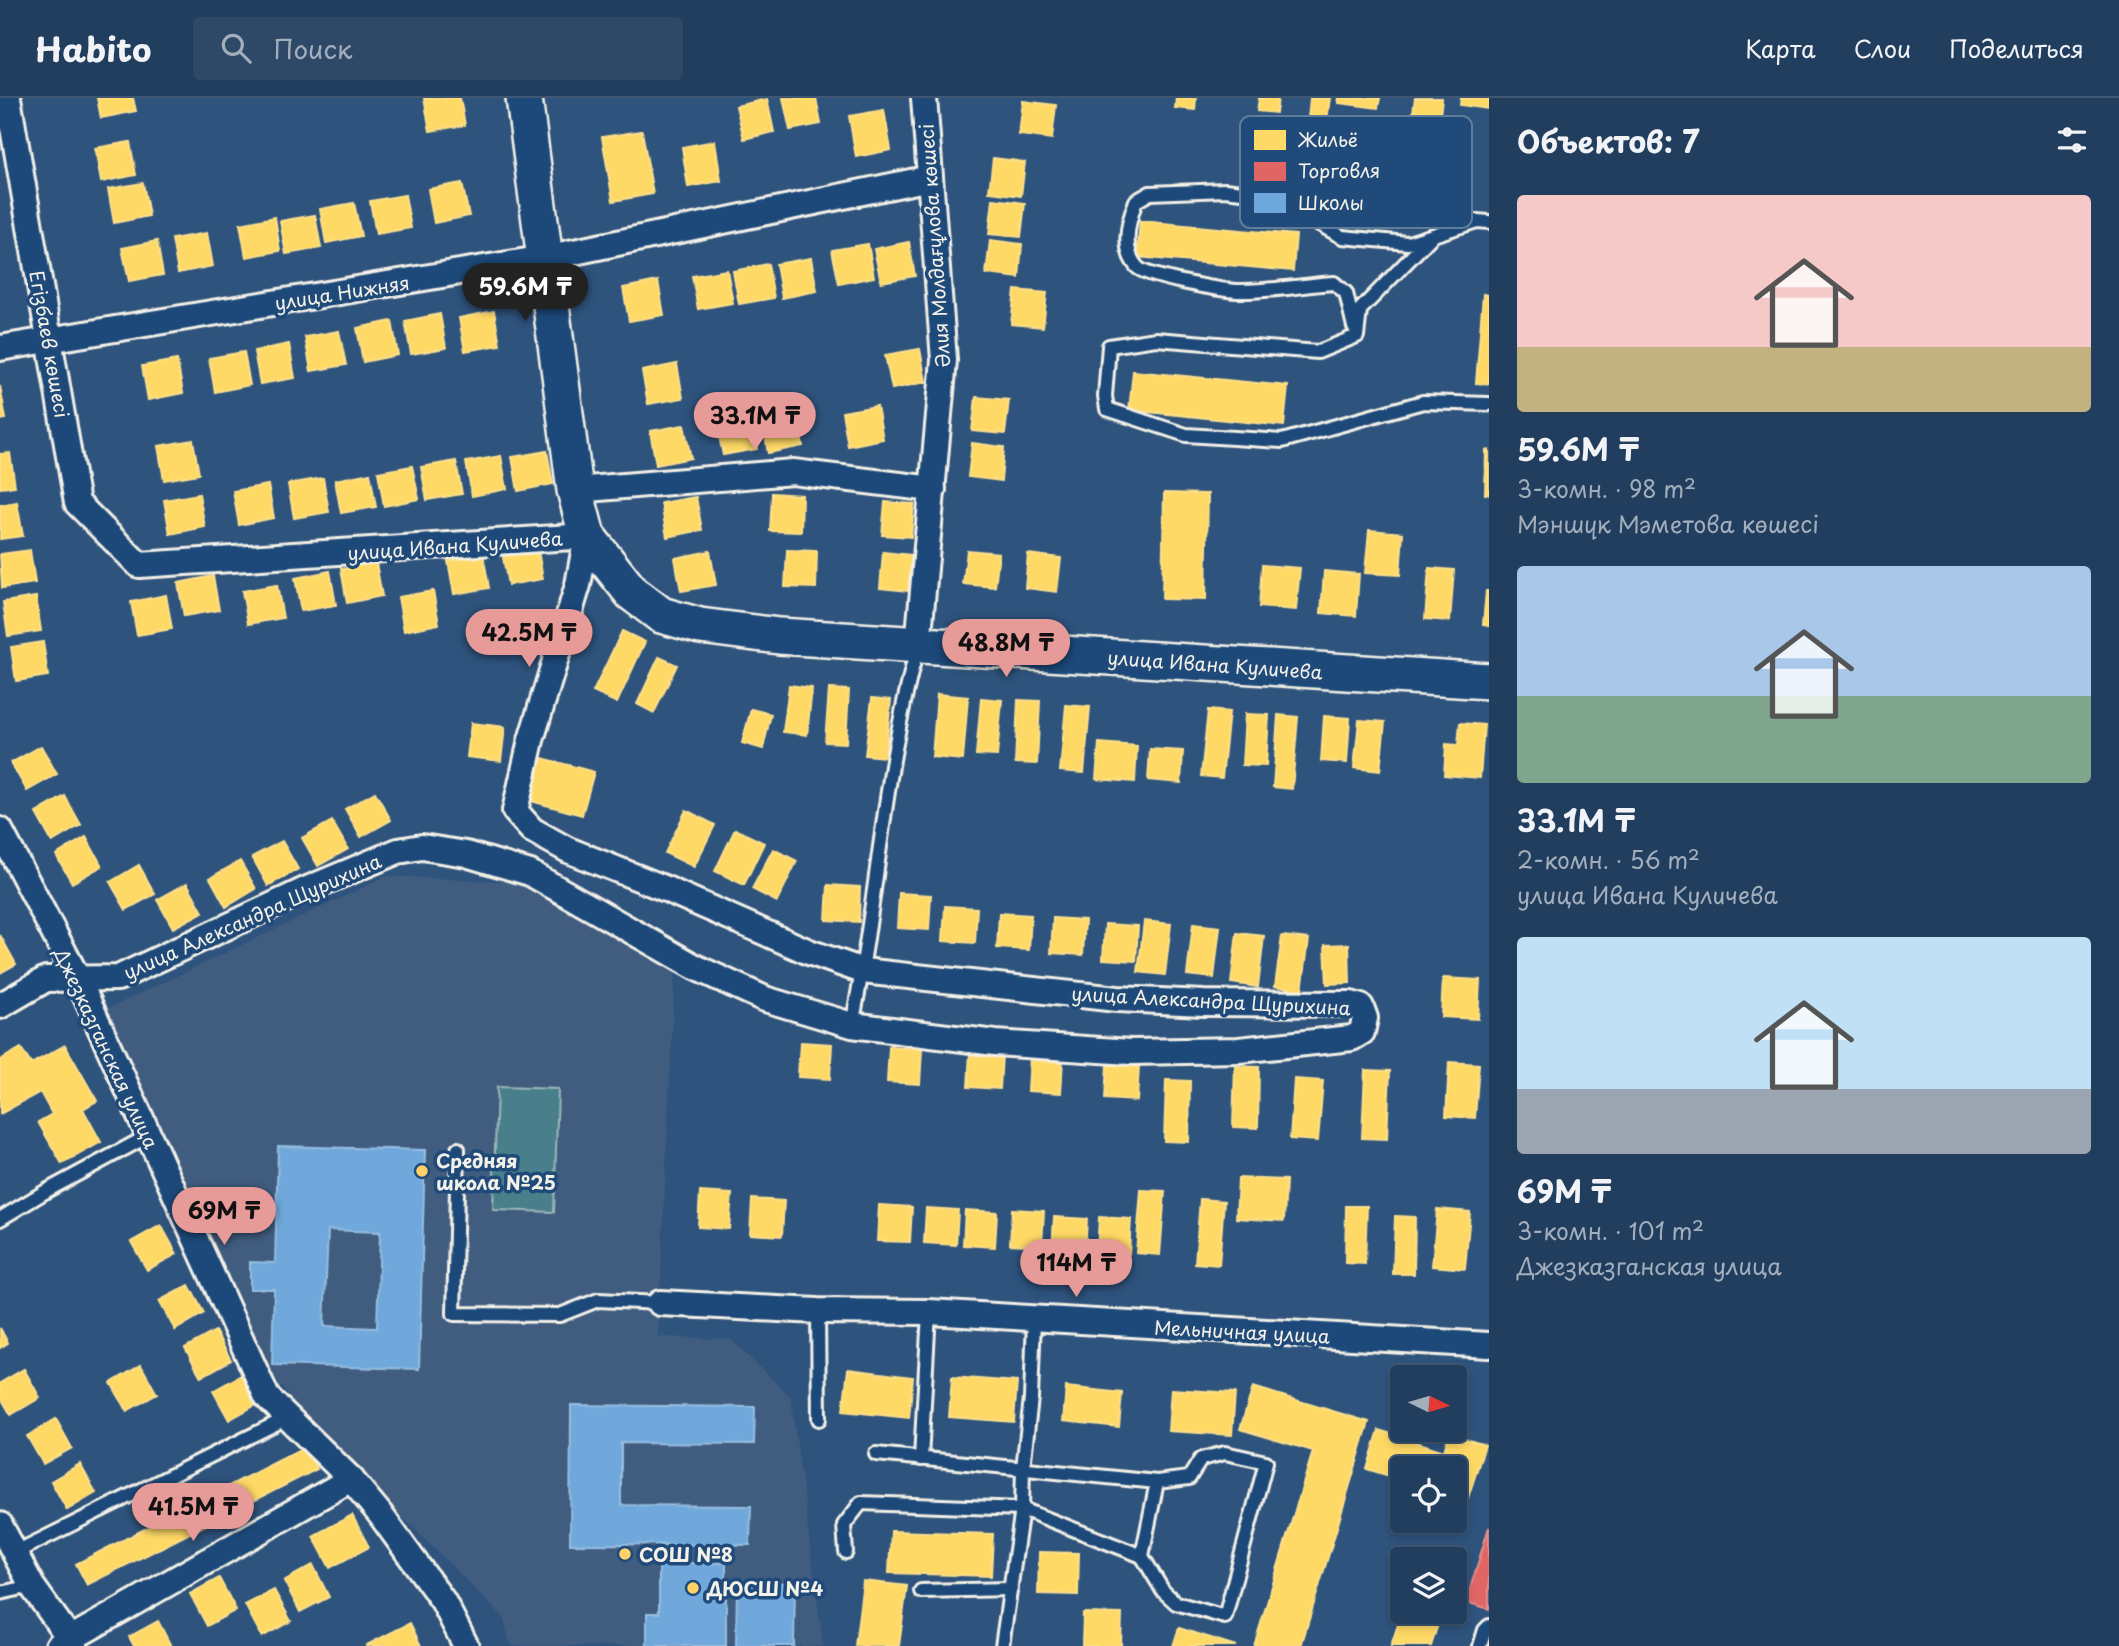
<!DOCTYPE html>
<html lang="ru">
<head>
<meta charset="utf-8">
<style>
	:root { --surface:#223e5e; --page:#2e4967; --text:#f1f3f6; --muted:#a2aebc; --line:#3f5773; --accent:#e69b98 }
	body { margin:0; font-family:"Playpen Sans",sans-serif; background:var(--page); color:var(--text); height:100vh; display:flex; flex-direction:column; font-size:26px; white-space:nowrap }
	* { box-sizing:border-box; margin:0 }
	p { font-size:23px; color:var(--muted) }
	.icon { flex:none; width:38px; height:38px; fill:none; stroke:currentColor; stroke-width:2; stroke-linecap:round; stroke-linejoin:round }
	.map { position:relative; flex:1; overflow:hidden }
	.details { display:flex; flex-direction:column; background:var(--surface); width:630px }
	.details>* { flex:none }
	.needle { width:46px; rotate:95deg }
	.fabs { position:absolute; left:1390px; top:1267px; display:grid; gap:14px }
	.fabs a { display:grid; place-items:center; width:77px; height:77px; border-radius:7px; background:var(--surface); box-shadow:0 4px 10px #0003,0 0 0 2px var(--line); font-size:35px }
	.price { position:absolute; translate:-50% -60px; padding:0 16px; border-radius:24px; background:var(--accent); color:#111; font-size:23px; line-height:46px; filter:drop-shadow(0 2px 4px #0008) }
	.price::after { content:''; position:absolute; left:50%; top:42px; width:21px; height:16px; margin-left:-10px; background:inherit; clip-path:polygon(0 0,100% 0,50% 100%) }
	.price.current { background:#222; color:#fff }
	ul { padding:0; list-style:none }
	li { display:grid; align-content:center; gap:14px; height:371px; padding:0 28px }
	li span { display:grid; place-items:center; height:217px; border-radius:7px; color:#555 }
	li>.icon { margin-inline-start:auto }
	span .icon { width:126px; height:126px; fill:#fffc; stroke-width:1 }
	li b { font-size:30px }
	h2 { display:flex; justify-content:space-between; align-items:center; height:84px; padding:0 28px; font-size:30px }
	header { display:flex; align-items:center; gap:42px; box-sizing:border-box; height:98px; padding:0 35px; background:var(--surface); border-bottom:2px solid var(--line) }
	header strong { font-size:33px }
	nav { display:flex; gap:38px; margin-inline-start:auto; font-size:24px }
	.search { width:490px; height:63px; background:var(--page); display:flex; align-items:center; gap:18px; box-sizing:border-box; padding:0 24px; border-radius:7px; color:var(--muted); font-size:26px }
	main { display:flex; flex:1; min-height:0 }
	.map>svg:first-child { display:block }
</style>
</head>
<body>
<header>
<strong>Habito</strong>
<div class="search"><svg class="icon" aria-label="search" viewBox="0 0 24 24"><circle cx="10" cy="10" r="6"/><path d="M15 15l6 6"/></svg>Поиск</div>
<nav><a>Карта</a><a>Слои</a><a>Поделиться</a></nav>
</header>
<main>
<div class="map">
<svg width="1489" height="1548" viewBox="0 0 1489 1548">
	<rect width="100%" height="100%" fill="#2e537d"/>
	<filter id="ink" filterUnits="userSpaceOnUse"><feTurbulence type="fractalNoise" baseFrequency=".0143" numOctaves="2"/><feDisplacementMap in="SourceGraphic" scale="14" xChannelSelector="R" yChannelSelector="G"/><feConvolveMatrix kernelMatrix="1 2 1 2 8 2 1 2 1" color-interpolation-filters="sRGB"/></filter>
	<g filter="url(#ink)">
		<polygon fill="#405d80" points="387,778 518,784 675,872 658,1239 730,1241 791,1299 823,1548 511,1548 503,1519 343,1360 281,1288 267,1268 105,912"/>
		<polygon fill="#4a7e8b" stroke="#9fb8ba" stroke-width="2" points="497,989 558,991 554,1114 493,1112"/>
		<g fill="#ffd966" stroke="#fce08d" stroke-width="2">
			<polygon points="97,0 133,0 136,13 101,20"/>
			<polygon points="424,0 460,0 465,27 430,33"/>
			<polygon points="783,0 816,0 821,26 790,32"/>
			<polygon points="1176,0 1196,0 1195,12 1175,10"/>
			<polygon points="1259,0 1278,0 1276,15 1257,13"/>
			<polygon points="1310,0 1330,0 1327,23 1308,21"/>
			<polygon points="1339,0 1380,0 1378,10 1338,5"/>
			<polygon points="1415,0 1442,0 1440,17 1413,14"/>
			<polygon points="1461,0 1489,0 1489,11 1460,7"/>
			<polygon points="767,1 774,34 744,41 736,8"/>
			<polygon points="1023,3 1056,7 1052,41 1019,37"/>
			<polygon points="884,12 891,52 856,59 849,18"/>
			<polygon points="642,33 653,96 613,103 602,39"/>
			<polygon points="715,43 721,83 688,89 682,49"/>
			<polygon points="130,44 136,77 101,84 95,50"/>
			<polygon points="993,60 1025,64 1021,98 989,94"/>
			<polygon points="143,85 149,118 114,125 108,91"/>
			<polygon points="462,85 469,118 434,125 428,91"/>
			<polygon points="405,97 411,130 376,136 370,103"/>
			<polygon points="993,101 1025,105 1021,139 989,136"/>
			<polygon points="354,105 361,138 326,145 320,111"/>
			<polygon points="315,117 321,150 286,156 280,123"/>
			<polygon points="275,119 280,153 246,159 240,126"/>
			<polygon points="1140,123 1296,137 1293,173 1137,159"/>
			<polygon points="207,135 213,168 178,175 172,141"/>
			<polygon points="990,142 1022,146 1019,180 986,176"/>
			<polygon points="157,143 163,177 129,183 122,150"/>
			<polygon points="909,144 915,178 881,184 874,151"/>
			<polygon points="868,146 874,179 839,186 832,152"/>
			<polygon points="811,160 817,193 782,200 776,166"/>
			<polygon points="768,166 774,200 739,206 733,173"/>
			<polygon points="727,172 733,205 698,211 692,178"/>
			<polygon points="658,183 664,217 629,223 623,190"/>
			<polygon points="1015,192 1047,195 1043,229 1011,226"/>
			<polygon points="1483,196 1489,197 1489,286 1476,285"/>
			<polygon points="494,213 500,247 465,253 459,220"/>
			<polygon points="440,216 446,250 411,256 405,223"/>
			<polygon points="392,223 398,257 363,264 357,230"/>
			<polygon points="339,233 346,267 311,273 305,239"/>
			<polygon points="289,246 295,280 260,286 254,253"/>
			<polygon points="920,251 926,284 892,291 885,257"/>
			<polygon points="244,254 250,287 215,294 209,260"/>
			<polygon points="177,262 183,295 148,302 142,268"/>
			<polygon points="677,266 683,300 648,306 642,273"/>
			<polygon points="1133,273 1288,288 1284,328 1129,312"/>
			<polygon points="0,288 6,321 0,322"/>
			<polygon points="976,299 1009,302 1005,336 972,333"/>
			<polygon points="877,308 883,341 848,348 842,314"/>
			<polygon points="797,315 803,348 768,355 762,321"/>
			<polygon points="751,317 757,351 723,357 716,324"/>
			<polygon points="684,327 691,360 656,367 650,333"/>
			<polygon points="193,342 199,376 164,382 158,348"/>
			<polygon points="972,345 1004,349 1001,383 968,379"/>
			<polygon points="1486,352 1489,352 1489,396 1485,396"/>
			<polygon points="547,353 553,386 518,393 512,359"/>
			<polygon points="10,355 15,388 0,390 0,356"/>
			<polygon points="501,358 507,391 472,398 466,364"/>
			<polygon points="456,363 462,396 427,402 421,369"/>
			<polygon points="412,368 419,401 384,408 378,374"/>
			<polygon points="370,375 376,409 341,415 335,382"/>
			<polygon points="323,380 329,414 294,420 288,386"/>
			<polygon points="268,387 274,420 239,427 233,393"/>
			<polygon points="772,395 802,397 801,434 770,433"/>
			<polygon points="1164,395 1208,396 1206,502 1162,501"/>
			<polygon points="199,396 205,429 170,436 164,402"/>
			<polygon points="696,399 702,432 667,439 661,405"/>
			<polygon points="17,404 23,438 0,441 0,407"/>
			<polygon points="885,404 914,406 911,439 882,437"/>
			<polygon points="1369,432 1403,435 1400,477 1365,475"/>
			<polygon points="537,447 543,481 508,487 502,454"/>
			<polygon points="30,452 35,485 2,490 0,456"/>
			<polygon points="787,452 817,453 816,490 785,489"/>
			<polygon points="967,452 999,455 995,489 963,486"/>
			<polygon points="710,453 716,487 681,493 675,460"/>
			<polygon points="883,454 911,457 908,493 880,490"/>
			<polygon points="483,456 489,490 454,496 448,463"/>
			<polygon points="1028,456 1061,460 1057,494 1025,490"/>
			<polygon points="376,465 382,498 347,505 341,471"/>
			<polygon points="1262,467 1300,470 1296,512 1259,509"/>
			<polygon points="1429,470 1454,472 1450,523 1425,521"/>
			<polygon points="330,473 336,507 301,513 295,480"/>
			<polygon points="1324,473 1359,476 1356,518 1321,515"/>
			<polygon points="213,478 219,512 184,518 178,485"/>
			<polygon points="277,487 283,520 248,526 242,493"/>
			<polygon points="433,493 439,526 404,533 398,499"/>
			<polygon points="1486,493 1489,493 1489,528 1483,527"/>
			<polygon points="166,497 172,531 137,537 131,504"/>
			<polygon points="36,499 41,533 8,538 3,504"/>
			<polygon points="622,533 645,544 617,605 593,594"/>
			<polygon points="43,544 48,578 16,583 11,549"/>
			<polygon points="659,559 677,567 654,615 637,606"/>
			<polygon points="789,587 812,590 807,637 783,634"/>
			<polygon points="829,591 849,592 846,645 825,644"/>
			<polygon points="937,596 968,599 963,662 932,659"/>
			<polygon points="872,600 891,602 885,659 865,657"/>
			<polygon points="981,600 1002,602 997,658 976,657"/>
			<polygon points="1018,602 1040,603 1037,666 1015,665"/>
			<polygon points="1066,607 1090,609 1084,675 1060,673"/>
			<polygon points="751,611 771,616 763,651 742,645"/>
			<polygon points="1208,612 1229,614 1222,680 1201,678"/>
			<polygon points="1245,616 1269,617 1266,668 1242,667"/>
			<polygon points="1278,617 1298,619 1292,691 1273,689"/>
			<polygon points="1324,618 1350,620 1347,665 1321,663"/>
			<polygon points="1359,622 1385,624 1380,673 1354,670"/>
			<polygon points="471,625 505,629 501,663 467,659"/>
			<polygon points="1460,625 1484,627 1480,680 1444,677 1446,646 1458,647"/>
			<polygon points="1099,645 1137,648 1135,684 1096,681"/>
			<polygon points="41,648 57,676 27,693 11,665"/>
			<polygon points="1150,651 1183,653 1181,685 1148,682"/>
			<polygon points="542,660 594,674 582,717 531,703"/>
			<polygon points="375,694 391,722 361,739 345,711"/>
			<polygon points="65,698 81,727 52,744 36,715"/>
			<polygon points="686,712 715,727 694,769 665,755"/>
			<polygon points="332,723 348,751 318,768 302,740"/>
			<polygon points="735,731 764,745 744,787 715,773"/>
			<polygon points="86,739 102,768 72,785 56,757"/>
			<polygon points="282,743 298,771 268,788 252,759"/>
			<polygon points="773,751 797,763 777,804 752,791"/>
			<polygon points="240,763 256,791 226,809 210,780"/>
			<polygon points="139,767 155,796 126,812 110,784"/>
			<polygon points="187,785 203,814 173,830 157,802"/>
			<polygon points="828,787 860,789 859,824 826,822"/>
			<polygon points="899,795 931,797 929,832 897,830"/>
			<polygon points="945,808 977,810 975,845 943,843"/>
			<polygon points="999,815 1031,817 1029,852 997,850"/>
			<polygon points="1053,820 1085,822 1083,857 1051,855"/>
			<polygon points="1144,823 1171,826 1165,877 1138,874"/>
			<polygon points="1105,826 1138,828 1136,863 1103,861"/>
			<polygon points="1193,826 1220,829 1214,880 1187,877"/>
			<polygon points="1237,835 1264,838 1258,889 1231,885"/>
			<polygon points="0,837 16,866 0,875"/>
			<polygon points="1282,838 1309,841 1302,892 1275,888"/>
			<polygon points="1349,846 1350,885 1327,886 1325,847"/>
			<polygon points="1443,880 1480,882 1478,921 1441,919"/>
			<polygon points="800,944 832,946 830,981 798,979"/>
			<polygon points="65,947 97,1003 83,1011 101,1044 62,1066 38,1024 52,1016 40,994 0,1016 0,962 21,950 31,966"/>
			<polygon points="889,949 922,951 920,986 887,984"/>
			<polygon points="970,954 1002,956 1000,991 968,989"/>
			<polygon points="1030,958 1063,960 1061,995 1028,993"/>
			<polygon points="1449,964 1479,966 1475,1020 1446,1018"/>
			<polygon points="1107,966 1139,968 1137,1003 1105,1001"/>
			<polygon points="1235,968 1259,969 1258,1030 1233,1029"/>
			<polygon points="1365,972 1390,973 1387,1041 1362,1040"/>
			<polygon points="1294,981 1323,983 1318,1043 1290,1041"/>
			<polygon points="1166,982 1190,983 1189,1044 1164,1043"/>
			<polygon points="1238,1080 1286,1082 1284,1123 1236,1120"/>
			<polygon points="1141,1092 1165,1093 1160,1157 1136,1155"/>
			<polygon points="700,1094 732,1096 729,1131 698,1129"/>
			<polygon points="752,1101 784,1103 782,1138 750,1136"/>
			<polygon points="1200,1101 1224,1103 1219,1167 1195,1165"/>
			<polygon points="879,1107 912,1109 910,1144 877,1143"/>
			<polygon points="1346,1108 1367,1108 1365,1166 1345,1165"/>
			<polygon points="926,1110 958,1112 956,1147 924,1145"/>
			<polygon points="1012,1111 1044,1113 1042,1148 1010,1146"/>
			<polygon points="1437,1111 1470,1114 1465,1171 1432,1168"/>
			<polygon points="965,1112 997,1114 995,1149 963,1147"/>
			<polygon points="1395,1118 1415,1119 1414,1176 1393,1176"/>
			<polygon points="1054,1119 1087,1121 1085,1155 1052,1154"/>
			<polygon points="1099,1119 1131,1121 1129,1156 1097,1154"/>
			<polygon points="161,1127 177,1156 147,1172 131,1144"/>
			<polygon points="189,1187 204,1215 175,1232 159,1203"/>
			<polygon points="0,1230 8,1245 0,1250"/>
			<polygon points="215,1233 231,1262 201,1279 185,1250"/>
			<polygon points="141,1267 157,1296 127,1313 111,1285"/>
			<polygon points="24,1271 40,1300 11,1317 0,1298 0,1285"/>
			<polygon points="848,1271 913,1279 909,1320 843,1313"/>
			<polygon points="243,1276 259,1305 229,1322 213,1293"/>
			<polygon points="952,1279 1017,1284 1014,1324 949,1319"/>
			<polygon points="1066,1289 1122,1295 1119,1329 1063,1323"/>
			<polygon points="1253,1289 1369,1324 1301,1548 1254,1548 1313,1353 1240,1331"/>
			<polygon points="1171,1291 1235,1295 1232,1337 1168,1333"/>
			<polygon points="56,1321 72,1350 43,1366 27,1338"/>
			<polygon points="1379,1332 1444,1353 1449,1336 1485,1347 1467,1403 1454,1399 1454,1370 1402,1370 1402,1382 1367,1371"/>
			<polygon points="305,1349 317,1371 87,1487 76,1466"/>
			<polygon points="80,1366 96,1395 67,1412 51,1383"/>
			<polygon points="352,1417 369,1449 330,1470 313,1438"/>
			<polygon points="891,1433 993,1436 991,1478 889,1475"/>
			<polygon points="1039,1454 1079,1455 1078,1497 1038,1496"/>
			<polygon points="313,1467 329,1499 300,1514 284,1483"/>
			<polygon points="219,1480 236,1512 207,1528 190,1496"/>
			<polygon points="863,1483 907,1488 899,1548 855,1548"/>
			<polygon points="274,1492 291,1523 262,1539 245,1507"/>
			<polygon points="1402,1514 1442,1514 1431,1548 1391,1548"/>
			<polygon points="1083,1515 1122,1516 1121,1548 1082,1548"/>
			<polygon points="158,1523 171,1548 134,1548 129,1539"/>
			<polygon points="410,1525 421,1548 365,1548"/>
			<polygon points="1179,1530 1236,1548 1173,1548"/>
		</g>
		<polygon fill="#e06666" stroke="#e6908d" stroke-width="2" points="1489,1429 1489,1511 1466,1504"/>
		<g fill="#6fa8dc" stroke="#97bee0" stroke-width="2" fill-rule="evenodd">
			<path d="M278,1048L425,1052L419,1271L272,1267L274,1191H250V1164L275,1165ZM328,1132L380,1134L377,1230L324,1228Z"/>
			<polygon points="571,1307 755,1309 754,1346 621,1345 621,1407 751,1408 750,1447 570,1446"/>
			<polygon points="659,1447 674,1447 674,1465 726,1465 726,1548 647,1548 647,1515 659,1515"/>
			<polygon points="737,1484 795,1485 794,1548 736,1548"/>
		</g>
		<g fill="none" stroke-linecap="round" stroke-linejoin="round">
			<g stroke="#f4f1e8" stroke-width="18">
				<g id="lane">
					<polyline points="1431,139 1360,212 1357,238 1318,254 1156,241 1109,248 1105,298 1107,311 1186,337 1282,343 1423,304 1489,306"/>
					<path d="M1354,229L1346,195L1334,185C1303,187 1267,194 1237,193C1221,192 1145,179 1137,169C1121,151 1128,124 1136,103L1150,95L1225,92L1268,97L1342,139L1408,145L1477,123L1489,124"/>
					<path d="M852,927C878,801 883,672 918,548"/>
					<polyline points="458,1051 454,1216 560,1217 598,1202 660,1205"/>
					<polyline points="0,1121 48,1092 148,1038"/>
					<polyline points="818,1213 819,1321"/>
					<polyline points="876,1356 1157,1384 1142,1458 1163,1493 1176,1505 1225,1519 1266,1364 1225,1355 1201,1361 1189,1380 1157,1384"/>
					<polyline points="921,1361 929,1214"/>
					<polyline points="846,1454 844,1427 861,1405 1022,1411 1142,1458"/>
					<polyline points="14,1455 287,1320"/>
					<polyline points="921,1493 1011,1491"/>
					<polyline points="0,1495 32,1488"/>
					<polyline points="1002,1548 1022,1411 1023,1370 1031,1300 1034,1221"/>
					<polyline points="1480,1548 1485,1532 1489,1528"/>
				</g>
			</g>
			<g stroke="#f4f1e8" stroke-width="30">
				<g id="street">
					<polyline points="0,250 545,160 930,80"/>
					<polyline points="575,392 793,374 933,391"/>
					<polyline points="918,547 944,262 924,0"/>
					<polyline points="0,732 78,881 267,1299 351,1381 380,1416 443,1503 466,1548"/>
					<polyline points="0,908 46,881 118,880 305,792 398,753 422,749 466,756 530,775 695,869 765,901 852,927 995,945 1131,954 1239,952 1352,940 1362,934 1365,920 1361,909 1351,906 1204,905 1117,901 863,873 809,854 666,791 568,752 532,732 515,713 531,642 578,487 587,438 139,467 77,405 8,0"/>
					<polyline points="660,1205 818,1213 929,1214 1489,1247"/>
					<polyline points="0,1427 32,1488 75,1548"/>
					<polyline points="58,1548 351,1381"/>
				</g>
			</g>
			<g stroke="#f4f1e8" stroke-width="40">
				<polyline id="secondary" points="524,0 575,392 587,438 632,495 661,517 700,528 779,538 1489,583"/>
			</g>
			<use href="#lane" stroke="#1f4a7a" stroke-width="12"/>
			<use href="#street" stroke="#1f4a7a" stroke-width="24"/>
			<use href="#secondary" stroke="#1f4a7a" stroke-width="35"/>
		</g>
	</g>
	<g fill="#ffd166" stroke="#1f4a7a" stroke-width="2.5">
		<circle cx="422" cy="1073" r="7"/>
		<circle cx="625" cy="1456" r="7"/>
		<circle cx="693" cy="1490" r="7"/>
	</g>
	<g text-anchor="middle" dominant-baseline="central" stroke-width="7" stroke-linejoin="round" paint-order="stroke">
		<g font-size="19" fill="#f4f1e8" stroke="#1f4a7a">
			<text transform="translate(934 148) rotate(-94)">Әлия Молдағұлова көшесі</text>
			<text transform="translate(342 194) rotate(-9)">улица Нижняя</text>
			<text transform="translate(50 246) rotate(80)">Егізбаев көшесі</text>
			<text transform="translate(455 447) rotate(-4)">улица Ивана Куличева</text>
			<text transform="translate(1215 566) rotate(4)">улица Ивана Куличева</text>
			<text transform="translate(252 818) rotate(-24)">улица Александра Щурихина</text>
			<text transform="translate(1211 902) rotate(3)">улица Александра Щурихина</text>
			<text transform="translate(107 950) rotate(65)">Джезказганская улица</text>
			<text transform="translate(1242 1233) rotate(3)">Мельничная улица</text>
		</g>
		<g font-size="19" font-weight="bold" fill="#f4f1e8" stroke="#1f4a7a" text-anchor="start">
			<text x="436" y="1062">Средняя<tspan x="436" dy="22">школа №25</tspan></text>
			<text x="639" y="1456">СОШ №8</text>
			<text x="707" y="1490">ДЮСШ №4</text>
		</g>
	</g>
	<rect x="1240" y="18" width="232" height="112" rx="10" fill="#1f4a7a" stroke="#5f7c9b" stroke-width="2"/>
	<rect x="1254" y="32" width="32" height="20" fill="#ffd966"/>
	<rect x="1254" y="64" width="32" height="19" fill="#e06666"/>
	<rect x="1254" y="95" width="32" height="20" fill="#6fa8dc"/>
	<g font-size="19" fill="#f4f1e8">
		<text x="1298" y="49">Жильё</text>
		<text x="1298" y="80">Торговля</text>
		<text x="1298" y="112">Школы</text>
	</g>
</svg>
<div class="fabs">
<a><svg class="needle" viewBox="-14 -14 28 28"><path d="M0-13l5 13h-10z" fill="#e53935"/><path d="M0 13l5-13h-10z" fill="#a2aebc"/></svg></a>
<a><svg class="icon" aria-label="locate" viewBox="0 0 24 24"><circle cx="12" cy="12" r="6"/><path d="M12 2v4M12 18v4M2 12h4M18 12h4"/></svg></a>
<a><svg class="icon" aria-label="layers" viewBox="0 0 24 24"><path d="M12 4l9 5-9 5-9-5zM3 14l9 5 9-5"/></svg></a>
</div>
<b class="price current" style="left:525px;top:225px">59.6M ₸</b>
<b class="price" style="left:755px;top:354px">33.1M ₸</b>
<b class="price" style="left:529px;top:571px">42.5M ₸</b>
<b class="price" style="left:1006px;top:581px">48.8M ₸</b>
<b class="price" style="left:224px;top:1149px">69M ₸</b>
<b class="price" style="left:1076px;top:1201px">114M ₸</b>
<b class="price" style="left:193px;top:1445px">41.5M ₸</b>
</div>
<section class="details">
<h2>Объектов: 7<svg class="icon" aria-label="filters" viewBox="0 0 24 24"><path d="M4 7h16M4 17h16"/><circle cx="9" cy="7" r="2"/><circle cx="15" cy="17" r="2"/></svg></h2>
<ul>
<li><span style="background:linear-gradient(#f6c9c9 70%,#c2b280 0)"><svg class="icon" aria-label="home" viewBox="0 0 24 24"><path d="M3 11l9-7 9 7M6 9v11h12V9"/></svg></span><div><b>59.6M ₸</b><p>3-комн. · 98 m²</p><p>Мәншүк Мәметова көшесі</p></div></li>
<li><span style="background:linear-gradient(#a9c7e8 60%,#7fa58c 0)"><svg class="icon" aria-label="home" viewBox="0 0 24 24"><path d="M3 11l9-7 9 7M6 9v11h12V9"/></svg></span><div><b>33.1M ₸</b><p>2-комн. · 56 m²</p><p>улица Ивана Куличева</p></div></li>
<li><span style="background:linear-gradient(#bfe0f5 70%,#9aa5b1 0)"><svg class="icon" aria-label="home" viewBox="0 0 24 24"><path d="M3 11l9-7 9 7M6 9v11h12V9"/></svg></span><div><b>69M ₸</b><p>3-комн. · 101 m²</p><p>Джезказганская улица</p></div></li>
</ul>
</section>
</main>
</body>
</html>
